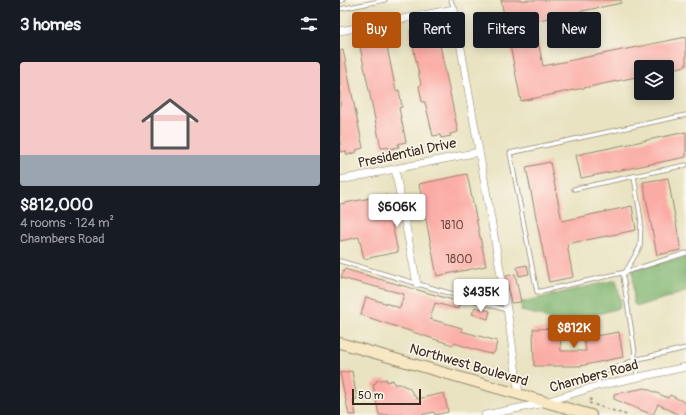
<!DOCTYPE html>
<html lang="en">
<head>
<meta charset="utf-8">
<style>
	:root { --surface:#171b24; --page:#20242c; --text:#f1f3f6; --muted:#9ea1a6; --accent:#b45309 }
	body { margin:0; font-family:Pangolin,sans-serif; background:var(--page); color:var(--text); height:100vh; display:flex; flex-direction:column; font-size:15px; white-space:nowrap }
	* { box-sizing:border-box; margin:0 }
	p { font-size:13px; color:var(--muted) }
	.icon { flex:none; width:22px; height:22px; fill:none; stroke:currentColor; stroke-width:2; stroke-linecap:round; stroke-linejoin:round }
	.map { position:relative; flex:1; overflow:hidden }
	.side { display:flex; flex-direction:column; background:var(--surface); width:340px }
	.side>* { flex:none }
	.top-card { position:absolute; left:12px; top:12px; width:274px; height:36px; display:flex; gap:8px }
	.controls { position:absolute; left:294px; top:60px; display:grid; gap:8px }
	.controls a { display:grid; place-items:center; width:40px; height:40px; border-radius:4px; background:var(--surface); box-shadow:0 2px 10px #0003; font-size:20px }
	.scale { position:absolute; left:12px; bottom:10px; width:69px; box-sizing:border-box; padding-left:4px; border:2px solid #3b2a1e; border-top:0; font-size:11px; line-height:14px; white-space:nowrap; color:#3b2a1e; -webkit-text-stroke:3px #fbf7ec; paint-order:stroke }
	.price { position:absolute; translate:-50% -34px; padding:0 9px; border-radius:4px; background:#fff; color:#222; font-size:13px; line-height:26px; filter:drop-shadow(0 1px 2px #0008) }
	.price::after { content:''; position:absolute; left:50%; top:24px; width:12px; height:9px; margin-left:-6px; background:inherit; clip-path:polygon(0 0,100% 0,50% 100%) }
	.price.selected { background:var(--accent); color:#fff }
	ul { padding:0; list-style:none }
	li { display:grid; align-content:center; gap:8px; height:212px; padding:0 20px }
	li span { display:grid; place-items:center; height:124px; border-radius:4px; color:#555 }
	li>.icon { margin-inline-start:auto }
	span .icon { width:72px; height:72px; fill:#fffc; stroke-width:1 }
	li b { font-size:17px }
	h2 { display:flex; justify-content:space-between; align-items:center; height:48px; padding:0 20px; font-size:17px }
	.pill { padding:0 14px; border-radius:4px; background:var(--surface); box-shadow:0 2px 10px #0003; font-size:14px; line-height:36px }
	.pill.selected { background:var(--accent); color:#fff }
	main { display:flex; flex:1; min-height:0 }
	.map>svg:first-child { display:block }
</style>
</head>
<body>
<main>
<section class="side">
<h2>3 homes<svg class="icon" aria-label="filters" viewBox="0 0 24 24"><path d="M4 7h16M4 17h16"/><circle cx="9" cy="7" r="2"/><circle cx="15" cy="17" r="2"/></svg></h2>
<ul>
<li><span style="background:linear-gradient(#f6c9c9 75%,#9aa5b1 0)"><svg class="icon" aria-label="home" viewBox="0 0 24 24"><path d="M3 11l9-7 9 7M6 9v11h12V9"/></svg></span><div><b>$812,000</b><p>4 rooms · 124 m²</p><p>Chambers Road</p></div></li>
</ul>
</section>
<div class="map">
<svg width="346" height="415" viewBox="0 0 346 415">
	<rect width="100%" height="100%" fill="#fbf7ec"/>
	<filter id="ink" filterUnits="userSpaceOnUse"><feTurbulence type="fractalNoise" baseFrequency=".025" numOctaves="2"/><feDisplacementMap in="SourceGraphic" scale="8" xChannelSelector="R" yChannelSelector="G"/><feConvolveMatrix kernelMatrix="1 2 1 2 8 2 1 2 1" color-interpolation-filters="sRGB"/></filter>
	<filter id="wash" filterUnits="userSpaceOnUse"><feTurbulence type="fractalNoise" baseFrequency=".012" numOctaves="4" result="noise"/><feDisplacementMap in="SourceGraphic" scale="16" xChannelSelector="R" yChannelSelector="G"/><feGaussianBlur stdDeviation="0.9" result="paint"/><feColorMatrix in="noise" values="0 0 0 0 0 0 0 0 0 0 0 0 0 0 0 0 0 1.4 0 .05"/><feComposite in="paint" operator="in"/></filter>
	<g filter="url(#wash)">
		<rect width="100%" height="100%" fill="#e9e3c2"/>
		<g fill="#82b672" stroke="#5e7048">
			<polygon points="346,257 346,292 298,306 294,304 293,269"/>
			<polygon points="276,280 281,303 279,308 244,318 235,329 226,329 199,315 181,311 182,302"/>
		</g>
		<g id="blocks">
			<g fill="#fbaba5">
				<polygon points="161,0 281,0 281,3 194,21 203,66 346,37 346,66 327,70 327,67 301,67 301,76 181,101"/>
				<polygon points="87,25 88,28 96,26 118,132 110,134 111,136 101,138 100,135 93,136 85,102 82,102 79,86 81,85 70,31 78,30 78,27"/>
				<polygon points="37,36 37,39 45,37 56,91 59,90 62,107 59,108 66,142 58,144 59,147 49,149 48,147 41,148 19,42 28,41 27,38"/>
				<polygon points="3,50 23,148 16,150 17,152 7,155 6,151 0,152 0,51"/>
				<polygon points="346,132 346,157 241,178 236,155"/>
				<polygon points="210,162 222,221 292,206 296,230 227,244 233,277 209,282 186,167"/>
				<polygon points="127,174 146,266 97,276 79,184"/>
				<polygon points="328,178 341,250 317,255 303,182"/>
				<polygon points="46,195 58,252 24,259 19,237 0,241 0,204"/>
				<polygon points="187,265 189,274 179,276 177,267"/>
				<polygon points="4,269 120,302 118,309 95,303 90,319 122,328 121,331 157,341 155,351 153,354 146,353 114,343 113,345 100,341 21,315 26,297 60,308 64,294 1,278"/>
				<polygon points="175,274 181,302 171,303 166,276"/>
				<polygon points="135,307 150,311 148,319 132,314"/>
				<polygon points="220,328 221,351 246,351 244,338 279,332 283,357 240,366 194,366 193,329"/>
				<polygon points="12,371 17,399 13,400 16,415 9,415 0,373"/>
				<polygon points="46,379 47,382 53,380 54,384 60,384 69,388 77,399 104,393 108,412 95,415 94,412 81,415 39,415 33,384 36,383 36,381"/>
				<polygon points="305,388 328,398 330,395 346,403 346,415 339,415 318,404 313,415 274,399 274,394"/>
			</g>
		</g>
	</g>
	<g filter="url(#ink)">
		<use href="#blocks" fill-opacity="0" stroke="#928670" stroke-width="1"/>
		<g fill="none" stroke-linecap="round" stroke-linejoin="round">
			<g stroke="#928670" stroke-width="5">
				<g id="service">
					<polyline points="111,0 114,9"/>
					<polyline points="0,1 3,0"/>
					<polyline points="0,9 45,0"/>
					<polyline points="346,115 170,153 197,292 286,272 346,253"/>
					<polyline points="234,189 294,176"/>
					<polyline points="0,261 167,310"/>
					<polyline points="298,377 294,360 346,348"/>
					<polyline points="257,386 260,374 294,360 295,353 283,276 300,247 301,221 294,176 346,165"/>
				</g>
			</g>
			<g stroke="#928670" stroke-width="8">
				<g id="minor">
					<polyline points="0,31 114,9 168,315 179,395"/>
					<polyline points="55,169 77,284"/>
					<polyline points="0,180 139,152"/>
					<polyline points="145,415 199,404 257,386 346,367"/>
				</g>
			</g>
			<g stroke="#928670" stroke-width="12">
				<polyline id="secondary" points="0,343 251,415"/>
			</g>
			<g stroke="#928670" stroke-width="1.5" stroke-dasharray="3 3" stroke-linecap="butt">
				<polyline points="250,401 253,396"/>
				<polyline points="249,403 287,415"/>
			</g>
			<use href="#service" stroke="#fff" stroke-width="3.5"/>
			<use href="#minor" stroke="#fff" stroke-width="7"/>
			<use href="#secondary" stroke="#f7e8c3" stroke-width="10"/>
		</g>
	</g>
	<g text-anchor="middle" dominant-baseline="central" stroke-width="3" stroke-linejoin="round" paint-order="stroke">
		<g font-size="12" fill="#6b4a40">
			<text x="112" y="225">1810</text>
			<text x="119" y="259">1800</text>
		</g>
		<g font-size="14" fill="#3b2a1e" stroke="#fbf7ec">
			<text transform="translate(67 153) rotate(-12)">Presidential Drive</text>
			<text transform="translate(129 365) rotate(16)">Northwest Boulevard</text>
			<text transform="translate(254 376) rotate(-15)">Chambers Road</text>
		</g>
	</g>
</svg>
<div class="controls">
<a><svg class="icon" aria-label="layers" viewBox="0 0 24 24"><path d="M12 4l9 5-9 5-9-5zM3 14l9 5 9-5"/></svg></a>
</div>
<div class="scale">50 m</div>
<b class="price" style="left:57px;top:228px">$606K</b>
<b class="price" style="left:141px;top:313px">$435K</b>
<b class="price selected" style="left:234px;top:349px">$812K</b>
<div class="top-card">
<a class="pill selected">Buy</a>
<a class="pill">Rent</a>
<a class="pill">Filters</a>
<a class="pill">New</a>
</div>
</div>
</main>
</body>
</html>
